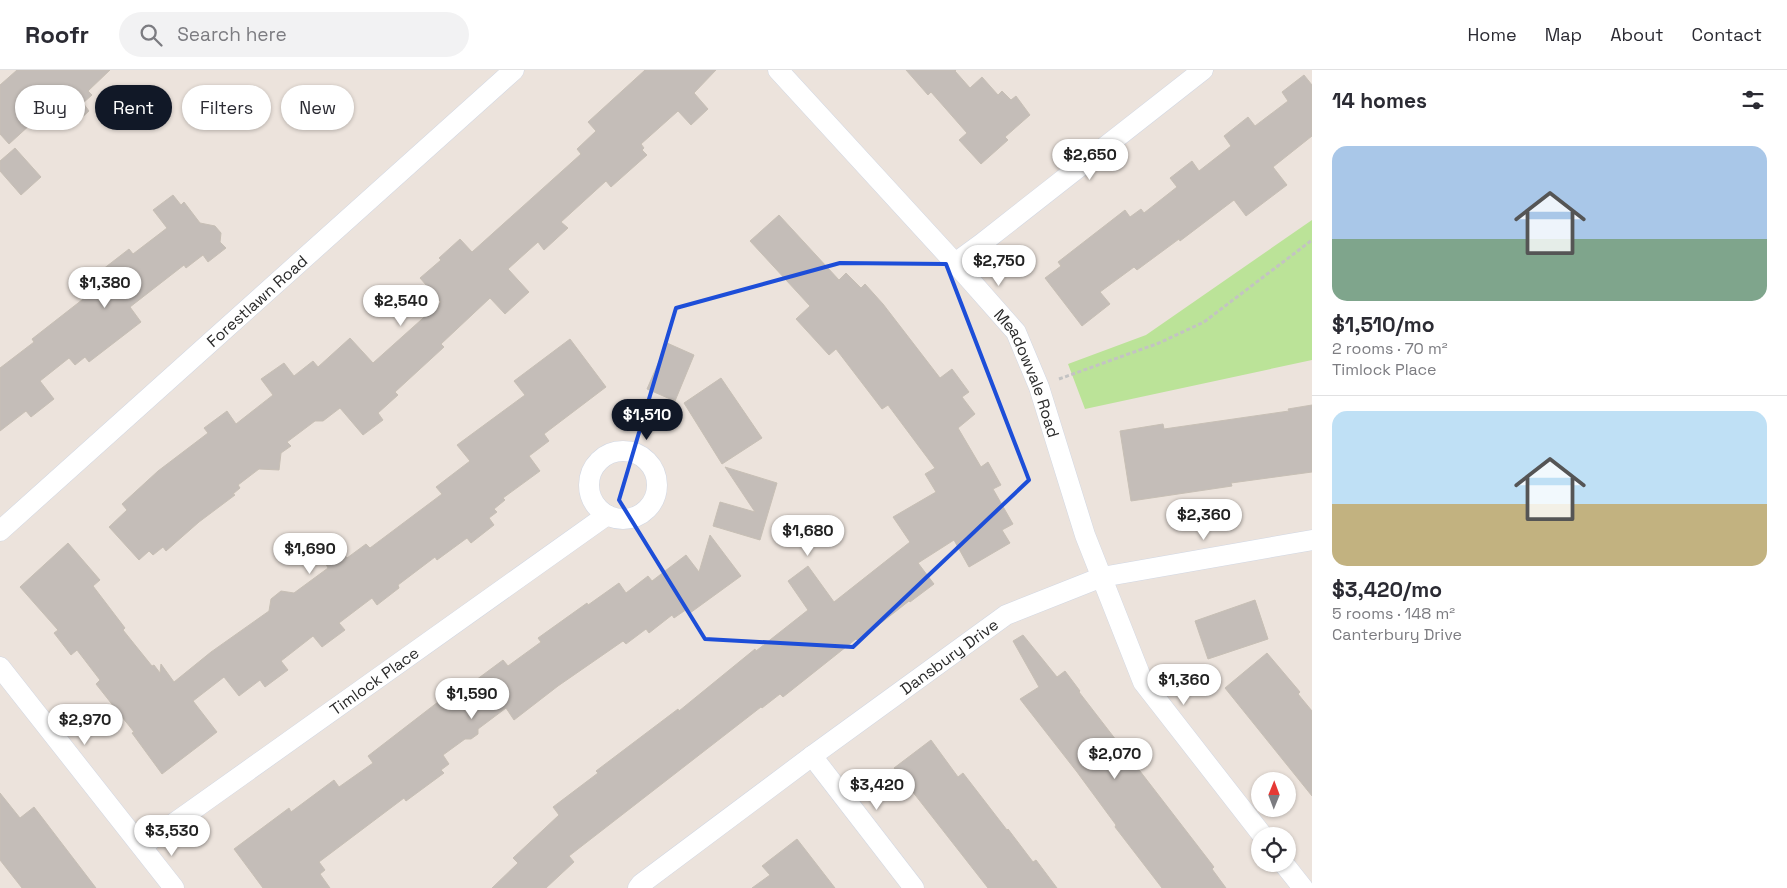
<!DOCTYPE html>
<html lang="en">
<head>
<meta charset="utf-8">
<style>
	:root { --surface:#fff; --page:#f2f2f3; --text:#2b2b33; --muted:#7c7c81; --line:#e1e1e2; --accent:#111827 }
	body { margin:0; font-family:"Space Grotesk",sans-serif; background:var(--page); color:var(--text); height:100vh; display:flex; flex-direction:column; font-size:19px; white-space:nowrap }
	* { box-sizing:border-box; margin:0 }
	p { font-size:16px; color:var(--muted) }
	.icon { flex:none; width:28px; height:28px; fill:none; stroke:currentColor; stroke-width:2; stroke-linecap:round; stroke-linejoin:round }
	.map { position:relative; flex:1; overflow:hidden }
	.details { display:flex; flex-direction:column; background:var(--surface); width:475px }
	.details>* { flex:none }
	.guide { position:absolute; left:15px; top:15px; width:475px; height:45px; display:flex; gap:10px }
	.needle { width:32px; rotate:1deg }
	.buttons { position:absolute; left:1251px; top:702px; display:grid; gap:10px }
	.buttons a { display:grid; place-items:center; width:45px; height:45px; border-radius:50%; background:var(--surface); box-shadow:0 1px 4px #0004; font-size:25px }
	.price { position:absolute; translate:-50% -42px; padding:0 11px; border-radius:18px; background:#fff; color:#222; font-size:16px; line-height:32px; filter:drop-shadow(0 1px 2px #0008) }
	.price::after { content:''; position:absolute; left:50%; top:30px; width:15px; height:11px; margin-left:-8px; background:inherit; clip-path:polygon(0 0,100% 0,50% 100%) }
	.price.on { background:var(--accent); color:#fff }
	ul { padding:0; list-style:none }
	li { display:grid; align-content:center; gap:10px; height:265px; padding:0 20px }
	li+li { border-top:1px solid var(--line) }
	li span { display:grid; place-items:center; height:155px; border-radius:15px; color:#555 }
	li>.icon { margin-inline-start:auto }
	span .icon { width:90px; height:90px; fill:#fffc; stroke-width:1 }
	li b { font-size:21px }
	h2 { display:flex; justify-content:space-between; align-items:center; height:60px; padding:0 20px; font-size:21px }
	.tag { padding:0 18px; border-radius:22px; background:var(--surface); box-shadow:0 1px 4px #0004; font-size:18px; line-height:45px }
	.tag.on { background:var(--accent); color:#fff }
	header { display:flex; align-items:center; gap:30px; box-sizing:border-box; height:70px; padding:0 25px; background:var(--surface); border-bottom:1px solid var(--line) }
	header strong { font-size:24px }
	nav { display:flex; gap:28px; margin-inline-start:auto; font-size:18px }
	.search { width:350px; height:45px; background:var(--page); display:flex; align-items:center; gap:12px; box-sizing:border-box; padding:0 18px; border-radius:28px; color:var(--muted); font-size:19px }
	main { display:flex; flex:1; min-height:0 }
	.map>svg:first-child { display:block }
</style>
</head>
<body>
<header>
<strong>Roofr</strong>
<div class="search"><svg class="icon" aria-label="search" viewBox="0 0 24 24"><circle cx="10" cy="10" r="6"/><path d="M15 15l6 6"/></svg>Search here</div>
<nav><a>Home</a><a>Map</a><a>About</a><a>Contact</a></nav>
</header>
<main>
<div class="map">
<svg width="1312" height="818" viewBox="0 0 1312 818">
	<rect width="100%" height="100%" fill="#ece3dc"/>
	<polygon fill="#bbe398" points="1312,150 1312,290 1085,339 1068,294 1146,265"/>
	<g fill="#c4bdb8" stroke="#c7bfb5">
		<polygon points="17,0 110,0 88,21 92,25 83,33 89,41 75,54 55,32 9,74 0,64 0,15"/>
		<polygon points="645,0 716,0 694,23 708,39 691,55 678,41 641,74 644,78 642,80 647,85 611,117 606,111 561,152 568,158 544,180 538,172 508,199 529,222 505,244 490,228 441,274 444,277 395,322 398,325 378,343 383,350 363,365 340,338 323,351 315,351 287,372 291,376 281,383 279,400 259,399 238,415 240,418 233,424 235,425 199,452 166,481 163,477 153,485 149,481 139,490 109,457 127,440 122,434 158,401 208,363 204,358 227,341 236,354 273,325 261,309 284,293 294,306 313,291 318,297 350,268 373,293 441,232 420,208 441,190 439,188 460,169 472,182 581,84 577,79 596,61 588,52"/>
		<polygon points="906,0 956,0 955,1 970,18 982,7 998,25 1002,21 1011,30 1016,26 1030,45 1005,67 1008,70 981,94 959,70 967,63 931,22 928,25"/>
		<polygon points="1304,5 1312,15 1312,66 1273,97 1287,115 1246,146 1234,130 1180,171 1179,169 1137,200 1134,197 1100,222 1110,234 1082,256 1045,208 1061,196 1058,192 1125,140 1130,147 1141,139 1144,143 1177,117 1170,108 1192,91 1199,101 1231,76 1224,66 1248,47 1255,56 1288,31 1282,22"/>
		<polygon points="15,78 41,107 21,125 0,101 0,91"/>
		<polygon points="173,125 181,135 184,132 200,153 215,156 221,163 220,172 226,178 208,192 203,185 186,198 184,195 130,237 141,252 89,292 85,287 75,295 69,288 40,311 54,329 31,347 26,341 0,361 0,298 34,272 32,269 96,219 89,210 129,179 133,184 167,158 153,140"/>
		<polygon points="779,145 839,210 846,203 861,218 865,214 883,234 940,308 952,299 969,322 962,327 975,344 958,358 981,397 988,392 1001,415 993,419 1013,454 1002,460 1010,473 969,497 954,470 918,493 934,514 910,532 909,531 858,571 856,569 783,627 780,624 762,638 761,637 569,786 574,792 546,818 492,818 518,793 513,788 559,745 553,737 598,703 596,701 678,639 679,641 755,579 756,581 808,540 788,511 808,496 834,532 910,472 893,447 936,422 925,404 935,398 888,335 882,339 836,279 829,285 796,249 810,236 750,171"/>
		<polygon points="570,269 606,317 544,364 549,371 529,386 540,401 503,428 505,430 494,439 497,442 489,448 494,455 471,473 467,468 437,490 435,487 398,515 399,518 377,535 372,528 339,553 345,560 322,577 313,566 281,591 288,600 265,617 260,610 239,626 224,607 193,631 217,662 162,704 132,663 134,662 96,614 100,610 77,580 71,585 54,563 58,560 20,517 68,473 100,510 93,516 125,558 123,560 152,596 154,595 160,603 161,594 174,612 211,582 269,541 271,529 281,521 294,523 328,498 326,494 342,482 347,488 366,474 370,478 442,424 436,417 470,391 457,375 525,325 514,311"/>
		<polygon points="667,273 694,285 675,331 647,319"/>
		<polygon points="721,308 762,368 722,394 684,333"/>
		<polygon points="1312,335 1312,402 1231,413 1232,416 1131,431 1120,361 1163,354 1164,359 1289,341 1288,339"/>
		<polygon points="725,397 777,413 760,470 713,456 720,432 755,442"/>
		<polygon points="710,465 741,506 690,543 687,539 674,548 672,545 649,563 646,559 626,574 623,571 558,616 514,650 506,638 478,659 478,664 471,669 465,669 443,685 449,694 441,700 444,703 406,731 404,728 319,792 325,800 320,804 330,818 263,818 234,779 289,738 291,742 334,710 339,717 373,693 368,686 438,632 441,636 503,590 508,596 541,572 538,568 587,533 588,535 619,513 626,523 648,506 652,511 686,485 699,502"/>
		<polygon points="1255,530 1268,569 1208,589 1195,551"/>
		<polygon points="1023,565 1057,607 1065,601 1080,621 1079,622 1214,797 1212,799 1226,818 1162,818 1115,757 1116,755 1077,702 1020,629 1039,617 1013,571"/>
		<polygon points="1267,583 1300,622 1298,624 1312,641 1312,726 1225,618"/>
		<polygon points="931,670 958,707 963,703 1007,760 1008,759 1033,792 1036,790 1057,818 988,818 894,698"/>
		<polygon points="0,723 20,748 34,737 96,818 22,818 0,790"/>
		<polygon points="797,769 835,818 752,818 770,805 762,796"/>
	</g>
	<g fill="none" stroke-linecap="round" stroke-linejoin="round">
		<g stroke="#d1d7e3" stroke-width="21">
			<g id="street">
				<path id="s1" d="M778,0L955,193L1016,262L1039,317L1085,465L1143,612L1263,766"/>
				<polyline points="955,193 981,174 1203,0"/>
				<circle cx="623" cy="415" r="34"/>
				<path id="s2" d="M0,461L514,0"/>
				<polyline points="0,597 174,818"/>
				<polyline points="812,686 914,818"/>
				<path id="s3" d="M142,776L607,445"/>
				<polyline points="1284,794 1303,818"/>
				<path id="s4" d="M638,818L641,814L812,686L1006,545L1102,507L1312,470"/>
			</g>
		</g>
		<polyline stroke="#c3c3c3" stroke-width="3" stroke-dasharray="4 2.5" stroke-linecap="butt" points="1059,309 1159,273 1204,252 1312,170"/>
		<use href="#street" stroke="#fff" stroke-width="20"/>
	</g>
	<path fill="none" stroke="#1d4ed8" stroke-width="4" stroke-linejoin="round" d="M840,193L946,194L1029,410L853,577L705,569L619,430L676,238Z"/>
	<g text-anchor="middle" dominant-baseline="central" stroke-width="5" stroke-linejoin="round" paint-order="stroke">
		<g font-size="16" fill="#2a2a2a" stroke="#fff">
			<text stroke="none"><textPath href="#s2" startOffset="345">Forestlawn Road</textPath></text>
			<text stroke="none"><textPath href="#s1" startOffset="396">Meadowvale Road</textPath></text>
			<text stroke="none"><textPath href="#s4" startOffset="388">Dansbury Drive</textPath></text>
			<text stroke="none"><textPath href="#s3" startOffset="285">Timlock Place</textPath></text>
		</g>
	</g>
</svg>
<div class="buttons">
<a><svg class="needle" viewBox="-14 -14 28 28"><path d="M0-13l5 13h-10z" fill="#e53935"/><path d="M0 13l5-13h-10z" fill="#7c7c81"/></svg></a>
<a><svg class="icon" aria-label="locate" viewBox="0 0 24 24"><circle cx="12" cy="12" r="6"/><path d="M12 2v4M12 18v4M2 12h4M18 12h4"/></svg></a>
</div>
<b class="price" style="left:1090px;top:111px">$2,650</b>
<b class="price" style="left:999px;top:217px">$2,750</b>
<b class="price" style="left:105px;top:239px">$1,380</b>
<b class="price" style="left:401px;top:257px">$2,540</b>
<b class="price on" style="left:647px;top:371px">$1,510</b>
<b class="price" style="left:1204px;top:471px">$2,360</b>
<b class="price" style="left:808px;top:487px">$1,680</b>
<b class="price" style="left:310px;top:505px">$1,690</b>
<b class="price" style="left:1184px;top:636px">$1,360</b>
<b class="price" style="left:472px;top:650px">$1,590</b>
<b class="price" style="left:85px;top:676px">$2,970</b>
<b class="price" style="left:1115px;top:710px">$2,070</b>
<b class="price" style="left:877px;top:741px">$3,420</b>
<b class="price" style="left:172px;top:787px">$3,530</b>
<div class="guide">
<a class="tag">Buy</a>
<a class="tag on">Rent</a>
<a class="tag">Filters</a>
<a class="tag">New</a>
</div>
</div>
<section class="details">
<h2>14 homes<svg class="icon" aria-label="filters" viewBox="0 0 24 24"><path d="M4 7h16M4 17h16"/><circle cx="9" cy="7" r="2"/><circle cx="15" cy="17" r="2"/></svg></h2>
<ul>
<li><span style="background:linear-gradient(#a9c7e8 60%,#7fa58c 0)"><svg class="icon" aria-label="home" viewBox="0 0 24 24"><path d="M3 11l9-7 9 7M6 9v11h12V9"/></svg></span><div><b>$1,510/mo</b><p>2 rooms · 70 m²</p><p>Timlock Place</p></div></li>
<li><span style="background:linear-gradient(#bfe0f5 60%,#c2b280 0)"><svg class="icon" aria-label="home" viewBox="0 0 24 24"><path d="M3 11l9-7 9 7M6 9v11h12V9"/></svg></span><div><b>$3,420/mo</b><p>5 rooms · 148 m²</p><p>Canterbury Drive</p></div></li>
</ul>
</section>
</main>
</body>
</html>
